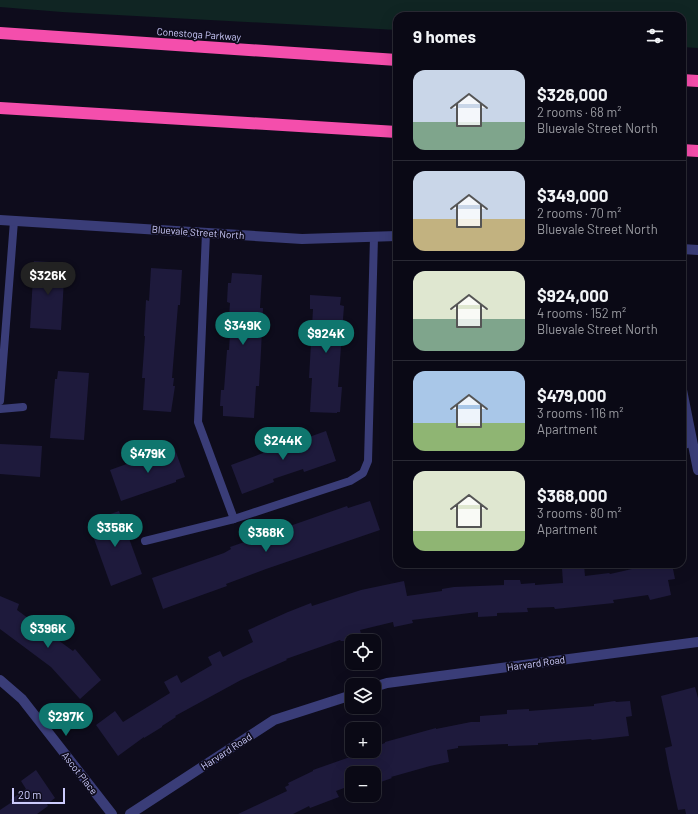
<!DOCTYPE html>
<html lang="en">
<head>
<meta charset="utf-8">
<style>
	:root { --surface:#0a0915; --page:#13121e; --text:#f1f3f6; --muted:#999aa0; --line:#2a2a34; --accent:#0f766e }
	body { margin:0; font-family:Barlow,sans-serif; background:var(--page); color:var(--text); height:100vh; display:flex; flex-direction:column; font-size:15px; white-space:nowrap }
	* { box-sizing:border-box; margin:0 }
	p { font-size:13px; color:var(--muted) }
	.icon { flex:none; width:22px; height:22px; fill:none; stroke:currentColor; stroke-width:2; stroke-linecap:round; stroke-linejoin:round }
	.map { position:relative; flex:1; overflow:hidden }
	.side { position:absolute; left:393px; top:12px; width:293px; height:556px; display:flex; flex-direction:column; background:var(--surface); border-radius:12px; box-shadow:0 4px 16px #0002,0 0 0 1px var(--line) }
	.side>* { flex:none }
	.controls { position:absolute; left:345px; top:634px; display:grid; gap:8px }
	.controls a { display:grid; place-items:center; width:36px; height:36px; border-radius:8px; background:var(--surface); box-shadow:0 4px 16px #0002,0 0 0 1px var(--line); font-size:20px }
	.scale { position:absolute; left:12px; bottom:10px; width:53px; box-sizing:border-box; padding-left:4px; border:2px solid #cccbfc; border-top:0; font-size:11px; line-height:14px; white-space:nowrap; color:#cccbfc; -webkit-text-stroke:3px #0e0c1c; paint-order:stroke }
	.price { position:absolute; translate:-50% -34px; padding:0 9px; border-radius:14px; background:var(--accent); color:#fff; font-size:13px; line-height:26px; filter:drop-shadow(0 1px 2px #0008) }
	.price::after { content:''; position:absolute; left:50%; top:24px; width:12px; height:9px; margin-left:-6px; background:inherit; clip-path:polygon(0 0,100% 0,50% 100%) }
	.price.selected { background:#222; color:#fff }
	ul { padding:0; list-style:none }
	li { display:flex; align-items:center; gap:12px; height:100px; padding:0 20px }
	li+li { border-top:1px solid var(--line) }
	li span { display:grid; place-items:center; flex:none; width:112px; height:80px; border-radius:12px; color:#555 }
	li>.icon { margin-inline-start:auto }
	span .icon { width:48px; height:48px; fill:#fffc; stroke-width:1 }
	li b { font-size:17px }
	h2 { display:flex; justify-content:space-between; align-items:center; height:48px; padding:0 20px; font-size:17px }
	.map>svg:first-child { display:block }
</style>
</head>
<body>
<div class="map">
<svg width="698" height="814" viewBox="0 0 698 814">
	<rect width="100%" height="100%" fill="#0e0c1c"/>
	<polygon fill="#102523" points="0,0 698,0 698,48 682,47 682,16 397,16 397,30 62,12 0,7"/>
	<g fill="#1e1a3c">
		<polygon points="34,261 65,263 61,330 30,328"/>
		<polygon points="151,268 182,270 180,305 178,305 172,378 174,378 173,386 175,386 171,412 143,410 145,378 142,378 145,336 144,336 146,300 149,301"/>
		<polygon points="232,273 262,275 260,308 263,308 261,351 259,386 256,386 254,418 223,416 223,406 220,406 221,390 224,390 227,350 229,350 231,317 229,317 230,303 227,302 228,283 231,283"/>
		<polygon points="310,295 341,297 340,305 344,306 338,387 342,387 340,412 337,412 337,413 310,412 312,378 309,378 313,309 310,309"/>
		<polygon points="58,371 89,373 84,440 50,438 55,379 57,379"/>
		<polygon points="326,431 336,461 304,472 303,469 273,479 274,482 242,494 231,465 263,453 262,450 294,439 295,442"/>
		<polygon points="0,444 42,446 40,477 0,474"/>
		<polygon points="174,447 185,477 176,480 176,482 121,501 110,470"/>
		<polygon points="370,501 380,530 266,569 226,584 227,586 163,609 152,578 224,553 231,549 230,547 347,506 348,508"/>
		<polygon points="119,511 142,574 111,586 88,522"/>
		<polygon points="654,564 672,564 675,579 668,580 671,595 650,600 648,595 613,600 614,603 555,609 554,607 527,608 528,612 497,613 497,616 478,617 478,612 412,620 413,623 394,627 393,622 360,630 363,641 341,641 340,640 286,659 287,660 241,680 175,716 176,717 162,726 162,727 144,738 144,737 118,756 96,725 115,711 123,722 170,693 164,682 177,675 181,683 212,665 208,657 220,651 223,657 253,642 248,630 288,612 311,603 312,606 361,590 404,581 407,596 442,591 442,589 454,587 504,585 504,580 520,580 521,584 535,583 535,585 563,583 562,568 584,565 585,576 609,573 610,574"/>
		<polygon points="0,596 19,604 17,610 73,651 75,649 101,680 80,699 51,667 0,629"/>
		<polygon points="695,687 698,698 698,814 686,814 685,809 678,810 669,769 665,748 672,746 661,696"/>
		<polygon points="615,701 616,702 630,701 632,716 626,717 629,736 592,740 591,739 538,743 538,745 508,746 508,744 458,746 458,748 447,750 449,762 430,766 391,777 392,778 378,783 375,777 374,777 374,773 352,773 352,785 336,791 339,797 310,808 309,806 293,814 238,814 287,791 285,787 289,785 288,783 313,771 313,770 367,751 374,751 374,747 385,743 385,742 436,728 436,729 471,722 480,722 480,716 507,714 507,710 529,709 529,711 594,706 594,704"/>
		<polygon points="36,770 55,798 47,804 48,806 37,814 0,814 0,810 12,802 10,800 26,789 21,781"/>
	</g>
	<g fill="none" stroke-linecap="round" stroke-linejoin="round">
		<g stroke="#3a3d78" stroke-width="8">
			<polyline points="206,233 198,422 234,519"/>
			<polyline points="0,401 14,221"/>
			<polyline points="0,409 23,407"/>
			<polyline points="682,446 692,442"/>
			<polyline points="145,541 234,519 350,481 363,473 368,461 374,237"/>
		</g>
		<g stroke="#3a3d78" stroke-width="10">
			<polyline points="0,220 302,239 397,236"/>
			<polyline points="682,249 698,250"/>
			<polyline points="682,390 698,470"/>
			<polyline points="0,680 22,699 112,814"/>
			<polyline points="374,687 387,683 698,642"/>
			<polyline points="130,814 274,720 352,695"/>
		</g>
		<g stroke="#f44eac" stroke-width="12">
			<polyline points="0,33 397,60"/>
			<polyline points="682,80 698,81"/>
			<polyline points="0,108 397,132"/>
			<polyline points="682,150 698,151"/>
		</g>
	</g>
	<g text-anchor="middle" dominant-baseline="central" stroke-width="3.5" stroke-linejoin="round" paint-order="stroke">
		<g font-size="10" fill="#cccbfc" stroke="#0e0c1c">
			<text transform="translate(199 34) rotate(4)">Conestoga Parkway</text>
			<text transform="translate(198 232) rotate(4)">Bluevale Street North</text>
			<text transform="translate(536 663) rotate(-8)">Harvard Road</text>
			<text transform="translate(226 751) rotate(-33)">Harvard Road</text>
			<text transform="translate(80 773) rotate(52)">Ascot Place</text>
		</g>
	</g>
</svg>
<div class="controls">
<a><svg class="icon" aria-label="locate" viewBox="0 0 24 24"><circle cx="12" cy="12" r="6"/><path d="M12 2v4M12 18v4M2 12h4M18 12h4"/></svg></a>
<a><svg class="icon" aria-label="layers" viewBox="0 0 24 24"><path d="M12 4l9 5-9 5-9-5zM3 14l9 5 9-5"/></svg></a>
<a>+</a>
<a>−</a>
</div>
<div class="scale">20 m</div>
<b class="price selected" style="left:48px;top:296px">$326K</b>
<b class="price" style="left:243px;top:346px">$349K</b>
<b class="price" style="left:326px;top:354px">$924K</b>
<b class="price" style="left:283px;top:461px">$244K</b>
<b class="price" style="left:148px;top:474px">$479K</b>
<b class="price" style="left:115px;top:548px">$358K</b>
<b class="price" style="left:266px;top:553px">$368K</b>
<b class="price" style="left:48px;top:649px">$396K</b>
<b class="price" style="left:66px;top:737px">$297K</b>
<section class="side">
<h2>9 homes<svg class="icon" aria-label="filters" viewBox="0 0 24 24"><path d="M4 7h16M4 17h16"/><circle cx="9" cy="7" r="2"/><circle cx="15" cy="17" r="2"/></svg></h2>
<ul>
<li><span style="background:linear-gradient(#c9d6e8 65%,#7fa58c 0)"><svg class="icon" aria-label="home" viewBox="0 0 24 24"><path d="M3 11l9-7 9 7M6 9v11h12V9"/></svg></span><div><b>$326,000</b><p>2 rooms · 68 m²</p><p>Bluevale Street North</p></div></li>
<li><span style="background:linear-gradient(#c9d6e8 60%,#c2b280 0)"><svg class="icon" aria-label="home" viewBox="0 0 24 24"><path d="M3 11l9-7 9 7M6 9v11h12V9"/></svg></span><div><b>$349,000</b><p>2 rooms · 70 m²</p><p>Bluevale Street North</p></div></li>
<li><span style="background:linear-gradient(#dfe7d0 60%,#7fa58c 0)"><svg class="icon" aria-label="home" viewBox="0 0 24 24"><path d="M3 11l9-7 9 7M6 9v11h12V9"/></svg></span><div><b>$924,000</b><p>4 rooms · 152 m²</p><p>Bluevale Street North</p></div></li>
<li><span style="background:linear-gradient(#a9c7e8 65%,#8fb573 0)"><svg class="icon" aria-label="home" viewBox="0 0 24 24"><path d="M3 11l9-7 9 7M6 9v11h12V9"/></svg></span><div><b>$479,000</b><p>3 rooms · 116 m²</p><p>Apartment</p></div></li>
<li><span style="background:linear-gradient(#dfe7d0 75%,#8fb573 0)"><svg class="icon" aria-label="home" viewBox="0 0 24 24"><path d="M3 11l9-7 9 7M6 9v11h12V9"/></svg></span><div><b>$368,000</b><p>3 rooms · 80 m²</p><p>Apartment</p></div></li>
</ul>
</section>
</div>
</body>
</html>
